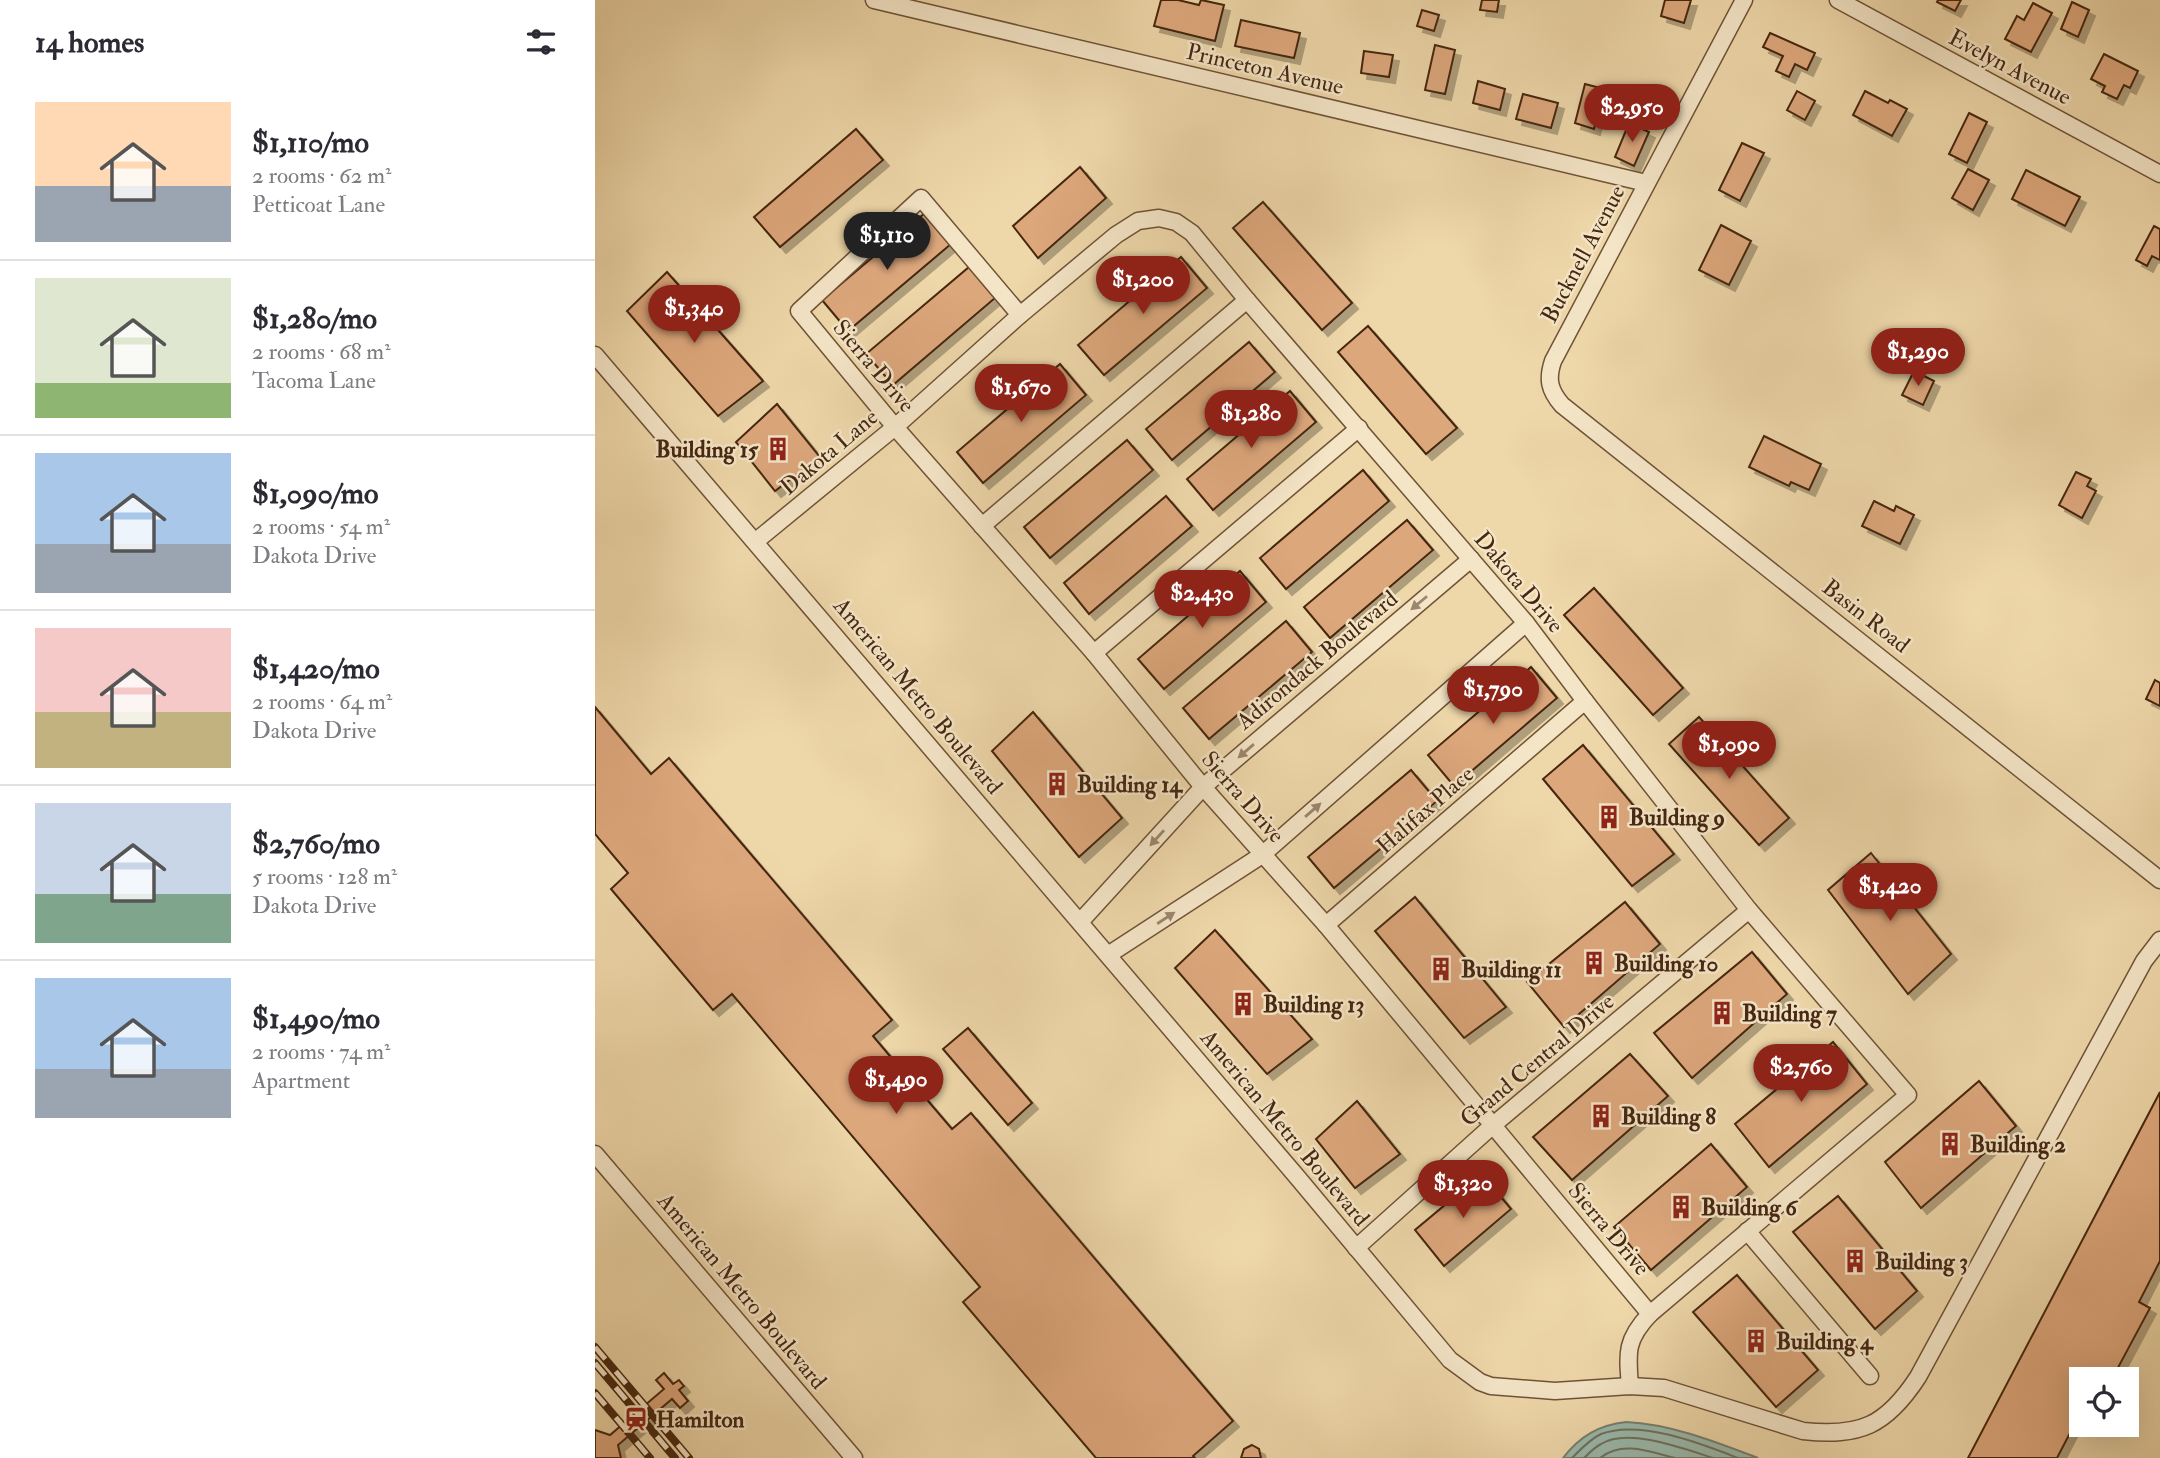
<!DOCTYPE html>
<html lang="en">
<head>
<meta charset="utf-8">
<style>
	:root { --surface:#fff; --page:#f2f2f3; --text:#2b2b33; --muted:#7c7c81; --line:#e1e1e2; --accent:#8f2418 }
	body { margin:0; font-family:"IM FELL Double Pica",serif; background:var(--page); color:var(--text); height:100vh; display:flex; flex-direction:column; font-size:26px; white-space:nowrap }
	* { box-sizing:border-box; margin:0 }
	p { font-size:23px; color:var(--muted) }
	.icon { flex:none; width:38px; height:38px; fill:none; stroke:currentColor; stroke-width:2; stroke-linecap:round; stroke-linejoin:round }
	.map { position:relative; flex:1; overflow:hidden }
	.panel { display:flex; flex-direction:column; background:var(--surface); width:595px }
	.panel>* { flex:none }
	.tools { position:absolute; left:1474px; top:1367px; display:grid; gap:14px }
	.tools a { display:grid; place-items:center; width:70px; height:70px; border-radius:0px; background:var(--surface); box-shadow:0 7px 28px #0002; font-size:35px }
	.price { position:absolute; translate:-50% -60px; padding:0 16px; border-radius:24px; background:var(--accent); color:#fff; font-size:23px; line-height:46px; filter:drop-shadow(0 2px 4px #0008) }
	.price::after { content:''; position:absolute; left:50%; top:42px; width:21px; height:16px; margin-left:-10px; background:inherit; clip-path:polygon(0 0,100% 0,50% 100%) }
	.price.on { background:#222; color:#fff }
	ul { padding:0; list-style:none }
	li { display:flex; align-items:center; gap:21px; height:175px; padding:0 35px }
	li+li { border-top:2px solid var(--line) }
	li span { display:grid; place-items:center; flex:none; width:196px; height:140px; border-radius:0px; color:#555 }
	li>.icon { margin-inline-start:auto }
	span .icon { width:84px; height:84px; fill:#fffc; stroke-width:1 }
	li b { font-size:30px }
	h2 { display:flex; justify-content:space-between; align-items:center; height:84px; padding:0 35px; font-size:30px }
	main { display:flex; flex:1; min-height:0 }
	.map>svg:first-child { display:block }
</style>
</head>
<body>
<main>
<section class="panel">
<h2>14 homes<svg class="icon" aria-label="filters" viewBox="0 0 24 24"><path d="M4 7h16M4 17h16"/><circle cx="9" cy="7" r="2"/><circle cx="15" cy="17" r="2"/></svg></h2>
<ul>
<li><span style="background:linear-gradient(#ffd9b3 60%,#9aa5b1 0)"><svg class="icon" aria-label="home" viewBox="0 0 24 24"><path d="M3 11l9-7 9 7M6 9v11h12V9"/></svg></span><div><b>$1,110/mo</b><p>2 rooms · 62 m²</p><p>Petticoat Lane</p></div></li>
<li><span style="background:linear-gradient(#dfe7d0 75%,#8fb573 0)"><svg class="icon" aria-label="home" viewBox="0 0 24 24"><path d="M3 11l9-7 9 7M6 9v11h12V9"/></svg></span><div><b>$1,280/mo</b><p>2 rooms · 68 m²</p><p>Tacoma Lane</p></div></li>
<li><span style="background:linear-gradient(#a9c7e8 65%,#9aa5b1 0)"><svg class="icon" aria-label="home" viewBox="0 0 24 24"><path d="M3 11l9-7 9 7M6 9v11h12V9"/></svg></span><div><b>$1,090/mo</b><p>2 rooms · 54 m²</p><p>Dakota Drive</p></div></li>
<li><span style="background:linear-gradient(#f6c9c9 60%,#c2b280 0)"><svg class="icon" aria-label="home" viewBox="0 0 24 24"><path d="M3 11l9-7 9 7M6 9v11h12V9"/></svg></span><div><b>$1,420/mo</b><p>2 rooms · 64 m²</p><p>Dakota Drive</p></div></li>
<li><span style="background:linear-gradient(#c9d6e8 65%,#7fa58c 0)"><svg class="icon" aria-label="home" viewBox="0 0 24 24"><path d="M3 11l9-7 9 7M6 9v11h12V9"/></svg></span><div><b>$2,760/mo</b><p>5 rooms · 128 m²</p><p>Dakota Drive</p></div></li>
<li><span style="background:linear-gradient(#a9c7e8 65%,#9aa5b1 0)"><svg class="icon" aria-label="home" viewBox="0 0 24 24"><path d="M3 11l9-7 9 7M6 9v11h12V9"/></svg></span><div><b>$1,490/mo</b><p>2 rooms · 74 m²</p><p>Apartment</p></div></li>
</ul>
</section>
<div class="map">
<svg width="1565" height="1458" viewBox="0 0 1565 1458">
	<defs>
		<filter id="shadow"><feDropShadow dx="6" dy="6" stdDeviation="0" flood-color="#0004"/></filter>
	</defs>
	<rect width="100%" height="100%" fill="#eed7a9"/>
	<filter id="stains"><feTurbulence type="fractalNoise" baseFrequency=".00286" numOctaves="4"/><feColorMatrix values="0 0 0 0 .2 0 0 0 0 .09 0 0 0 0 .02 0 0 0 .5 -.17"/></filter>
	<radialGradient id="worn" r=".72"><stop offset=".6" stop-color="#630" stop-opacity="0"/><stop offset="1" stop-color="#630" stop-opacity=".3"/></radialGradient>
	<path fill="#99b9ac" stroke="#777f6e" stroke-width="2" d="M1031,1422C1076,1424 1121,1442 1163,1458H968C985,1436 1004,1425 1031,1422Z"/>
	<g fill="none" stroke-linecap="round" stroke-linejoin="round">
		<g stroke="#6f705e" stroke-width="2">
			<path d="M977,1458C985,1450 995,1439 1006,1434C1044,1419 1107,1444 1143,1458"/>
			<path d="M989,1458C994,1453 1000,1447 1006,1444C1033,1427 1090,1449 1118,1458"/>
			<path d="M1005,1458C1027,1440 1056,1452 1080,1458"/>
		</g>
	</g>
	<g fill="#dda77b" stroke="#452711" stroke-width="2" filter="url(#shadow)">
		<polygon points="566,0 583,0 604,5 606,0 629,5 620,41 559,26"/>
		<polygon points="887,0 904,0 902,12 885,10"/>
		<polygon points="1070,0 1096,0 1089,23 1066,16"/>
		<polygon points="1343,0 1366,0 1360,11 1342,2"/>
		<polygon points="1477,2 1494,10 1483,37 1466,29"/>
		<polygon points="1438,3 1457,13 1436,52 1410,39 1422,16 1429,20"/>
		<polygon points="827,10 844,15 839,31 822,26"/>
		<polygon points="646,20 705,33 699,58 640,46"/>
		<polygon points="1175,33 1220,53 1212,70 1200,64 1194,77 1181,71 1188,56 1168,47"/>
		<polygon points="840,45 860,50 850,94 830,90"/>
		<polygon points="769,51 798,55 794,77 766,73"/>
		<polygon points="1509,54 1543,71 1535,88 1529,85 1522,99 1507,92 1510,86 1496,79"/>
		<polygon points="883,81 910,89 905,110 878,103"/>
		<polygon points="990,84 1009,89 999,129 980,123"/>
		<polygon points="1202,91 1220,101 1210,120 1192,110"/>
		<polygon points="1270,91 1293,103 1295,100 1312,109 1297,136 1258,115"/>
		<polygon points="928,94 963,103 956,128 921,119"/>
		<polygon points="1374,113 1392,122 1372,163 1354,154"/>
		<polygon points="1034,123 1054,132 1039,166 1020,157"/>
		<polygon points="261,129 288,160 185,247 159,217"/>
		<polygon points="1147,143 1169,153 1145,201 1124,190"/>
		<polygon points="485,167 511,198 443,258 418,226"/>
		<polygon points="1373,169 1394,180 1378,210 1357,198"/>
		<polygon points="1431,170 1485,197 1470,226 1417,199"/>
		<polygon points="668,202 757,303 727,330 638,228"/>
		<polygon points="330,213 356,244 253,331 227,300"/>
		<polygon points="1126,225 1156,241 1134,285 1104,270"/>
		<polygon points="1559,226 1565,229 1565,260 1557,256 1552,266 1541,260"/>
		<polygon points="586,257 612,288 509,375 483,345"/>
		<polygon points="374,267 400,298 298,385 271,354"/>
		<polygon points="72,272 168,381 123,416 32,311"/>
		<polygon points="773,326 862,428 831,454 743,352"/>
		<polygon points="654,342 680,372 577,460 551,429"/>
		<polygon points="465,364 491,395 388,483 362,452"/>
		<polygon points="1319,371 1339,381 1328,405 1307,395"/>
		<polygon points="695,391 721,422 618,510 592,479"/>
		<polygon points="182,404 225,457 180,491 141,442"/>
		<polygon points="1169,436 1226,464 1214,490 1196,482 1194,486 1154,467"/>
		<polygon points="532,440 558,470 455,558 429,527"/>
		<polygon points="768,470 794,501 691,589 665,558"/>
		<polygon points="1481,472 1496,479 1492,486 1501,491 1487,518 1464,505"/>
		<polygon points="571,496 597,526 494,614 469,583"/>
		<polygon points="1279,501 1299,511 1301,506 1319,515 1305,544 1267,526"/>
		<polygon points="812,520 838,550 735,638 709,607"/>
		<polygon points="645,571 671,602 569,689 543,659"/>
		<polygon points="999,588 1088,688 1058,715 969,615"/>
		<polygon points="691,621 717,652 614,739 588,708"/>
		<polygon points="936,667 962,698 859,786 833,755"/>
		<polygon points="1560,680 1565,683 1565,706 1551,699"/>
		<polygon points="0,707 56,774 74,758 297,1020 278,1036 316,1081 357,1129 376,1113 638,1421 598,1456 600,1458 501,1458 368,1302 385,1287 137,994 118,1010 16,889 33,873 0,834"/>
		<polygon points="438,712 527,818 484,857 397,751"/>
		<polygon points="1104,717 1194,818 1164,845 1074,744"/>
		<polygon points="988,745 1079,854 1037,886 948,779"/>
		<polygon points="816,770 842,801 739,888 713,857"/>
		<polygon points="1276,853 1356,954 1313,994 1233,890"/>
		<polygon points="820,897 911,1007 869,1038 780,931"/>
		<polygon points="1030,902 1065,944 969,1027 932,982"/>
		<polygon points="620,930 717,1039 672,1074 580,968"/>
		<polygon points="1157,952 1192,994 1097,1078 1059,1033"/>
		<polygon points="373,1028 437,1103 413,1125 348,1049"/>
		<polygon points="1238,1042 1272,1084 1174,1167 1140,1124"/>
		<polygon points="1035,1054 1073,1096 977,1180 938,1137"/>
		<polygon points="1384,1081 1421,1126 1326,1208 1290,1162"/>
		<polygon points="1565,1092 1565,1261 1544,1302 1555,1308 1518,1377 1507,1371 1503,1379 1486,1379 1486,1412 1462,1458 1373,1458"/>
		<polygon points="762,1101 805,1154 760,1188 721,1139"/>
		<polygon points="1116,1144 1152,1187 1056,1270 1019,1227"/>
		<polygon points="887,1174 916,1209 849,1266 820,1230"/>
		<polygon points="1243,1196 1322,1291 1280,1329 1198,1232"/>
		<polygon points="1142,1275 1223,1370 1181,1407 1098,1312"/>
		<polygon points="69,1373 78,1384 84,1380 89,1386 84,1390 93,1401 85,1408 77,1399 23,1445 26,1458 0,1458 0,1430 15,1435 69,1389 61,1380"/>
		<polygon points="657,1445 664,1449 666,1458 646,1458 649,1449"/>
	</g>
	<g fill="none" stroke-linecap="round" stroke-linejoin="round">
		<g stroke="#6f5337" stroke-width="19">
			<g id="street">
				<polyline points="279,0 1051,183"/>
				<path d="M1149,0L958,361C952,379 954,390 967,405L1565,880"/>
				<polyline points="1243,0 1565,174"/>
				<polyline points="425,315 326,198 204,311 300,427 499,653 608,787 731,925 1055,1314"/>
				<path d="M0,355L703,1178L855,1360L885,1382L896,1386L960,1391L1035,1386L1069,1388L1208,1431C1265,1437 1291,1426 1323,1377L1549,961L1565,940"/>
				<polyline points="387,526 652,300"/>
				<path d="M161,541L300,427L425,315L521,235L543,221L564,218L581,222L597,233L652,300L931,623L990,701L1154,910L1313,1095L1055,1314C1031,1339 1032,1352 1035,1386"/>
				<polyline points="499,653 764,428"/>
				<polyline points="485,922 608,787 876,559"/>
				<polyline points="731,925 990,701"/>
				<polyline points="513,955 667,855 931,623"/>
				<polyline points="0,1154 259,1458"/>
				<polyline points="1152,1231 1275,1376"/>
				<polyline points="761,1248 897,1126 1154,910"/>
			</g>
		</g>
		<use href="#street" stroke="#f4e5c7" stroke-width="16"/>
		<g stroke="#452711" stroke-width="8">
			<g id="rail">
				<polyline points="0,1347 94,1458"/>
				<polyline points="0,1363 80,1458"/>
				<polyline points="0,1393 55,1458"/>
			</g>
		</g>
		<use href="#rail" stroke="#f4e5c7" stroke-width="5" stroke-dasharray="16" stroke-linecap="butt"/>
	</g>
	<defs><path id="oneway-solid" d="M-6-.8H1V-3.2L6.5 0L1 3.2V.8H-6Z" transform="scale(1.75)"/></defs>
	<g fill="#9c866c">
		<use href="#oneway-solid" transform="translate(824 603) rotate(140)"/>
		<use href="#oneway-solid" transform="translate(651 751) rotate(139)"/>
		<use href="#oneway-solid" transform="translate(718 810) rotate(-41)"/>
		<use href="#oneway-solid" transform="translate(562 838) rotate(132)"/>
		<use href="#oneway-solid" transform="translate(571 918) rotate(-33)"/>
	</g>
	<defs>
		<g id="building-bare" transform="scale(1.89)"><path d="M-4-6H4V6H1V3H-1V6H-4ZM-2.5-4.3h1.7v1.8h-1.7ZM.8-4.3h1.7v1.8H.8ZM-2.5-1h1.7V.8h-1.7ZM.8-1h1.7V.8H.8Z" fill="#8f2418" stroke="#f4e5c7" stroke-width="2.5" paint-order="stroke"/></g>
		<g id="station-bare" transform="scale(1.89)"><path d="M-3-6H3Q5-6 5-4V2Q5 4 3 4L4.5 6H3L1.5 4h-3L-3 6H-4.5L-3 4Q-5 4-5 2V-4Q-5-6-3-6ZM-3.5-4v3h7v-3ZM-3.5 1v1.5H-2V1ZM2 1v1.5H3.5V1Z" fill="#8f2418" stroke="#f4e5c7" stroke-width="2.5" paint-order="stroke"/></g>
	</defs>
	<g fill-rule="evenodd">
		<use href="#building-bare" x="183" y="449"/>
		<use href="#building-bare" x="462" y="784"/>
		<use href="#building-bare" x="1014" y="817"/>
		<use href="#building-bare" x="999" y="963"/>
		<use href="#building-bare" x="846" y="969"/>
		<use href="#building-bare" x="648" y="1004"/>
		<use href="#building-bare" x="1127" y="1013"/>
		<use href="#building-bare" x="1006" y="1116"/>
		<use href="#building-bare" x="1355" y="1144"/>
		<use href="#building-bare" x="1086" y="1207"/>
		<use href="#building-bare" x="1260" y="1261"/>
		<use href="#building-bare" x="1161" y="1341"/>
		<use href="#station-bare" x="41" y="1419"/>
	</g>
	<g text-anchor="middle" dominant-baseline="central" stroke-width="5" stroke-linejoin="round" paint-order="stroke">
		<g font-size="23" fill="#452711" stroke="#f4e5c7">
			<text transform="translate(1415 67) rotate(28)">Evelyn Avenue</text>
			<text transform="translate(670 69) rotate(13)">Princeton Avenue</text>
			<text transform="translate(988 254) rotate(-62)">Bucknell Avenue</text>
			<text transform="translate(279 366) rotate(50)">Sierra Drive</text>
			<text transform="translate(234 452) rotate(-40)">Dakota Lane</text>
			<text transform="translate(924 582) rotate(50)">Dakota Drive</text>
			<text transform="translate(1271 616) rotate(38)">Basin Road</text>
			<text transform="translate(722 660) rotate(-40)">Adirondack Boulevard</text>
			<text transform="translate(323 696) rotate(50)">American Metro Boulevard</text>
			<text transform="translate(648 797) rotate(49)">Sierra Drive</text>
			<text transform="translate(830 810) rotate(-41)">Halifax Place</text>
			<text transform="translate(942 1060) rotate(-40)">Grand Central Drive</text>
			<text transform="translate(690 1128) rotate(50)">American Metro Boulevard</text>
			<text transform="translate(1014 1229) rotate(50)">Sierra Drive</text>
			<text transform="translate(147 1291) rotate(50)">American Metro Boulevard</text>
		</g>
		<g font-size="23" font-weight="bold" fill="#452711" stroke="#f4e5c7" text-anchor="start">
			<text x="163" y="449" text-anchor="end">Building 15</text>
			<text x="482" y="784">Building 14</text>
			<text x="1034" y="817">Building 9</text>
			<text x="1019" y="963">Building 10</text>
			<text x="866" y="969">Building 11</text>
			<text x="668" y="1004">Building 13</text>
			<text x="1147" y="1013">Building 7</text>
			<text x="1026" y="1116">Building 8</text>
			<text x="1375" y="1144">Building 2</text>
			<text x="1106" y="1207">Building 6</text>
			<text x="1280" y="1261">Building 3</text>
			<text x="1181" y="1341">Building 4</text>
			<text x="61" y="1419">Hamilton</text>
		</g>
	</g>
	<rect width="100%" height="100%" filter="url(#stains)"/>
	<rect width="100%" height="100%" fill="url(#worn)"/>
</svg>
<div class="tools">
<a><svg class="icon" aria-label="locate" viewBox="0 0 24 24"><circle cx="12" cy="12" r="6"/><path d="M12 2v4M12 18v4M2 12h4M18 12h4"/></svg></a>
</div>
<b class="price" style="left:1037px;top:144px">$2,950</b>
<b class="price on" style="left:292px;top:272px">$1,110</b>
<b class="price" style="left:548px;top:316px">$1,200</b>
<b class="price" style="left:99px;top:345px">$1,340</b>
<b class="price" style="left:1323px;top:388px">$1,290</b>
<b class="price" style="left:426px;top:424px">$1,670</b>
<b class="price" style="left:656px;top:450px">$1,280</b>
<b class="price" style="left:607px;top:630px">$2,430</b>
<b class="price" style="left:898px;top:726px">$1,790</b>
<b class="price" style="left:1134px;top:781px">$1,090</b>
<b class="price" style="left:1295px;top:923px">$1,420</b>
<b class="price" style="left:1206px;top:1104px">$2,760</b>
<b class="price" style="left:301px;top:1116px">$1,490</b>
<b class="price" style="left:868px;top:1220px">$1,320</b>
</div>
</main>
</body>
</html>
